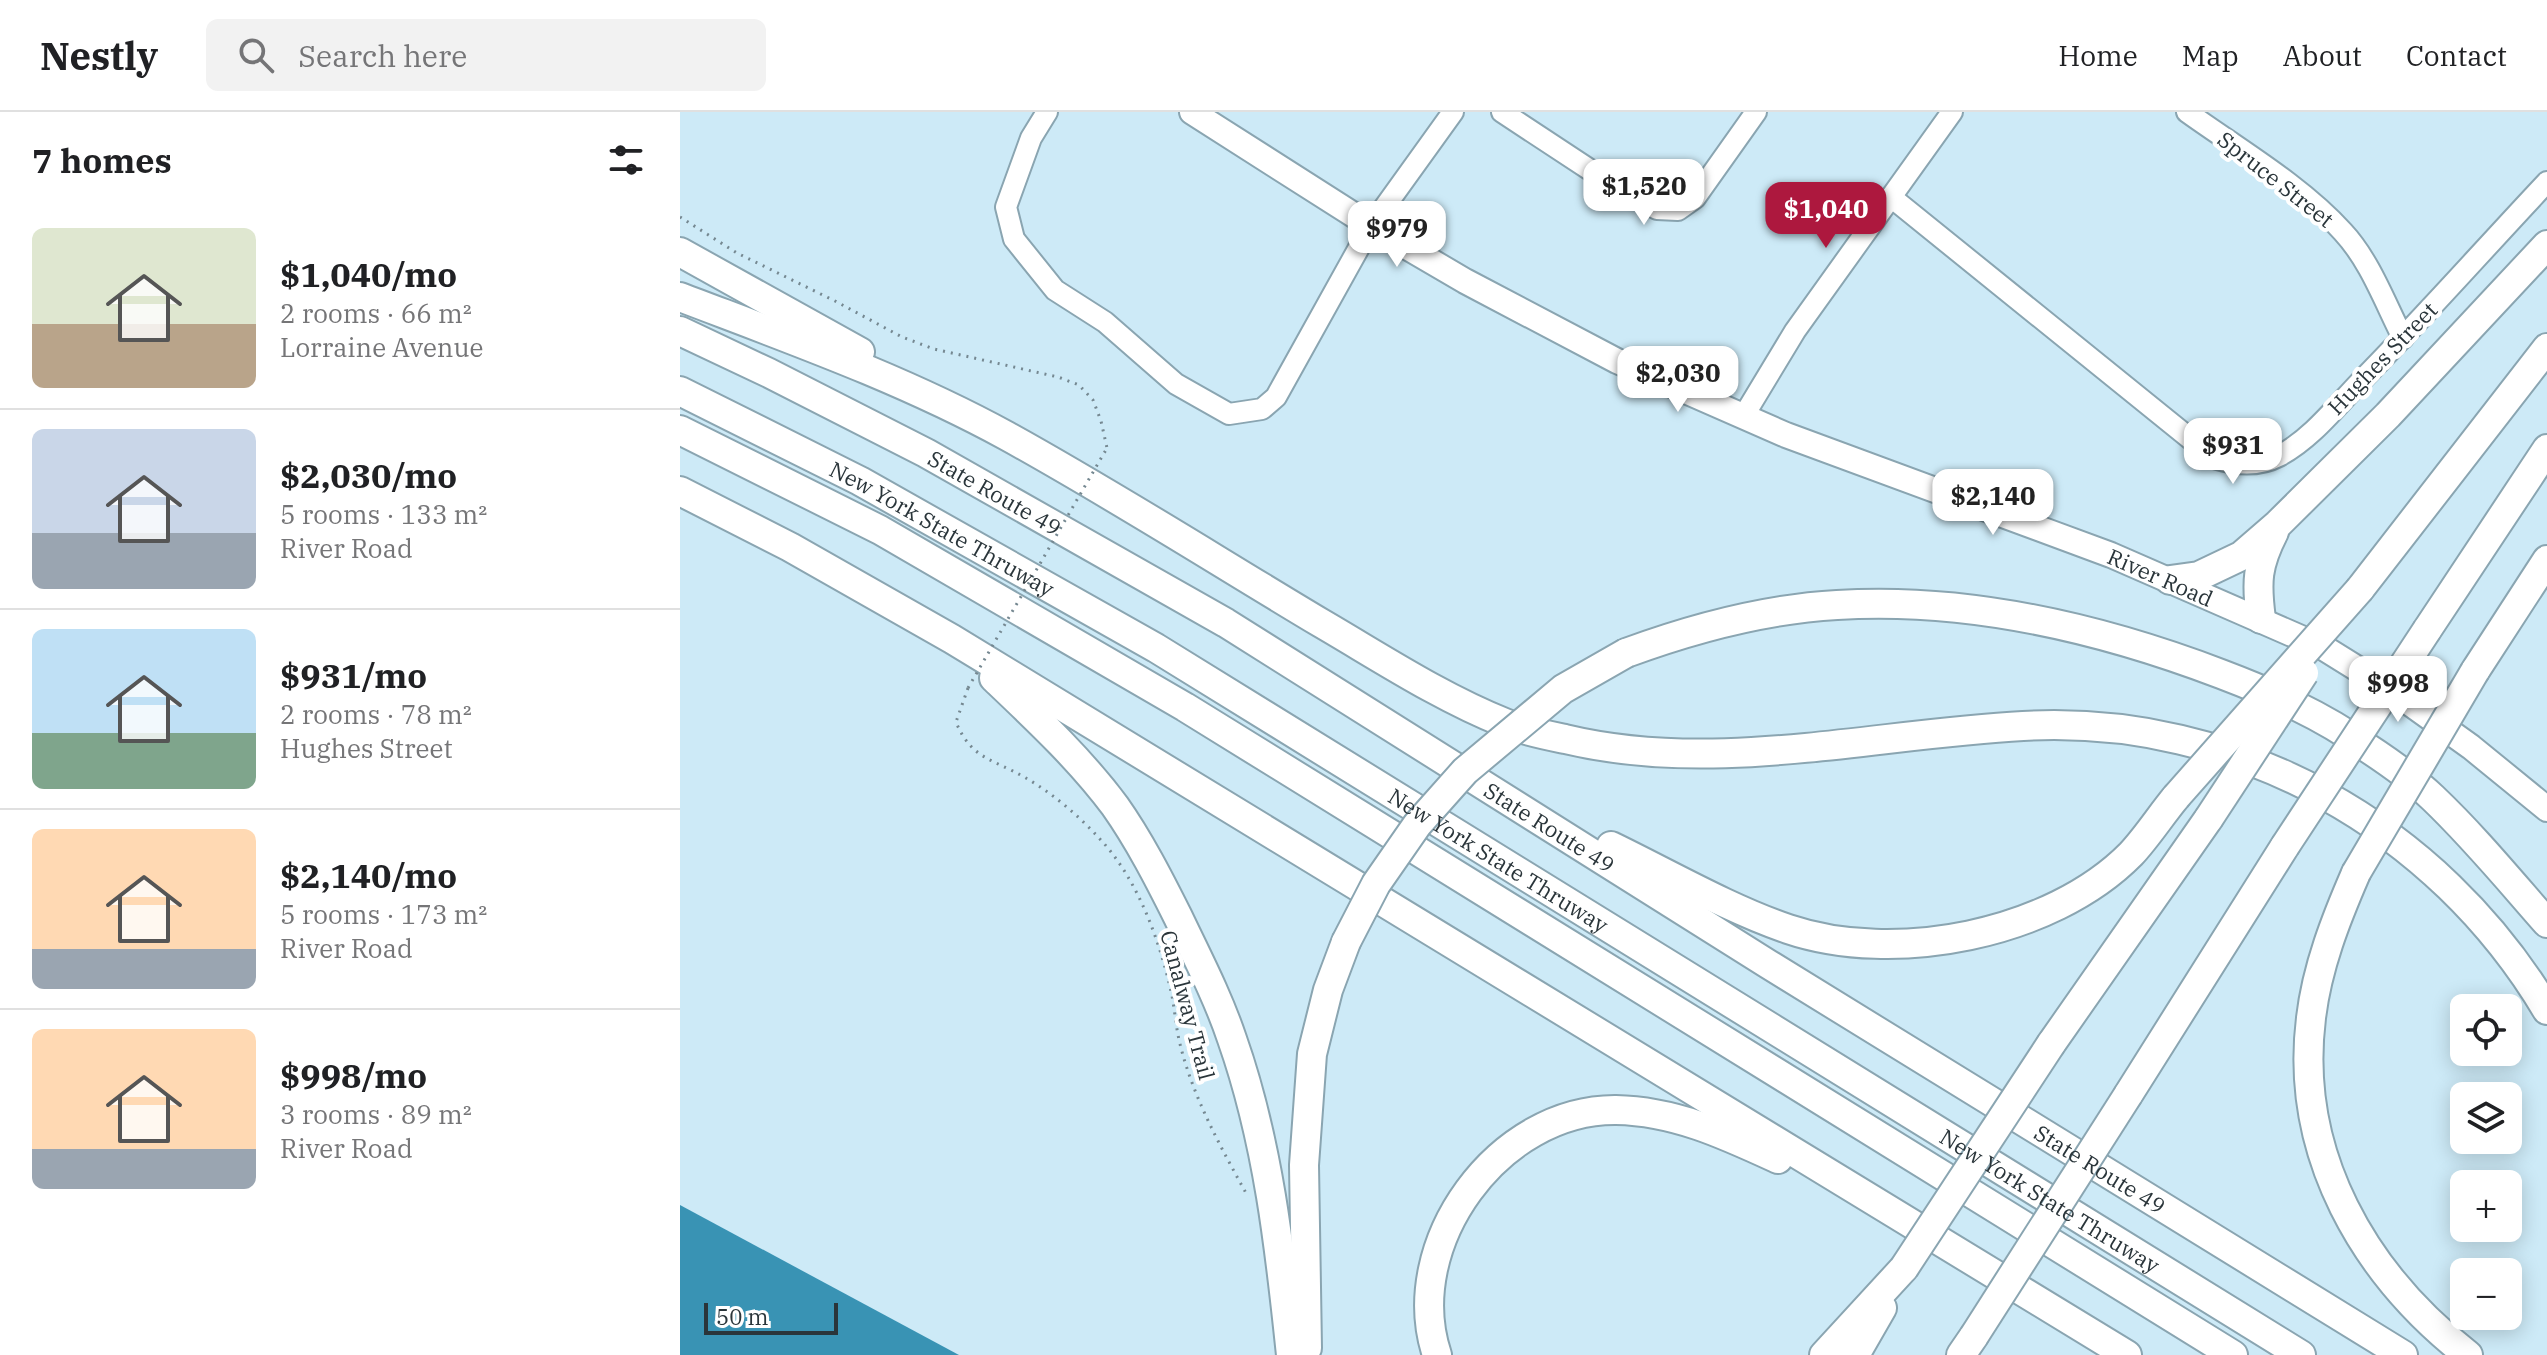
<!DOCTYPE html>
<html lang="en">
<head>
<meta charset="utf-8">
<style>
	:root { --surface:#fff; --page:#f2f2f2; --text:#202124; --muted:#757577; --line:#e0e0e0; --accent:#ad183e }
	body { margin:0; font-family:"IBM Plex Serif",serif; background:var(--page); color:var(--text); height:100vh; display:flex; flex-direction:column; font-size:30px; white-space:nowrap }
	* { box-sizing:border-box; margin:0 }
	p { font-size:26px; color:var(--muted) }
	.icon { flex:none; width:44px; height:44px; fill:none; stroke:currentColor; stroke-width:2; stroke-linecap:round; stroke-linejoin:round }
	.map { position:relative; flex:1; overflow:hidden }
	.side { display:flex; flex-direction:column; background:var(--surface); width:680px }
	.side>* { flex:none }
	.controls { position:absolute; left:1770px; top:882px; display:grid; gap:16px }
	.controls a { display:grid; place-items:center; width:72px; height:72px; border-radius:12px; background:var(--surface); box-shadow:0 4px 20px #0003; font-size:40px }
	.scale { position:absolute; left:24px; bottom:20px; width:134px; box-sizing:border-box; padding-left:8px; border:4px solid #2a353a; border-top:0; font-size:22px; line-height:28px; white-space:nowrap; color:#2a353a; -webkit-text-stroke:6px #fff; paint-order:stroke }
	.price { position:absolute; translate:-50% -68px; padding:0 18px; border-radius:16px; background:#fff; color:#222; font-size:26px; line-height:52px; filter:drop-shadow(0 2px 4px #0008) }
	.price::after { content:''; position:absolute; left:50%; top:48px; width:24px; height:18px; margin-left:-12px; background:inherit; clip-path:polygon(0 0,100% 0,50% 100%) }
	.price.active { background:var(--accent); color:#fff }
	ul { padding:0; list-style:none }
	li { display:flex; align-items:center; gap:24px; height:200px; padding:0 32px }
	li+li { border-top:2px solid var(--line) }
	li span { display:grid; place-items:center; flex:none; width:224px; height:160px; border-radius:12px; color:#555 }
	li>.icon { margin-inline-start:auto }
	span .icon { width:96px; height:96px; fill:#fffc; stroke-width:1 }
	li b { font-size:34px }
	h2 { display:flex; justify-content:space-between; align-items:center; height:96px; padding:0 32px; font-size:34px }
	header { display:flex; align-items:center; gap:48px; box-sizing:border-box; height:112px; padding:0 40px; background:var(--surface); border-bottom:2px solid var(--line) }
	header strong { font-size:38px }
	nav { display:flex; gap:44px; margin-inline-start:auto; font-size:28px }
	.search { width:560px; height:72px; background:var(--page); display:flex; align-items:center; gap:20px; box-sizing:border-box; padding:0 28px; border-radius:12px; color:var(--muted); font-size:30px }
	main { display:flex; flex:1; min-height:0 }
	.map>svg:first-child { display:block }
</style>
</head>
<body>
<header>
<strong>Nestly</strong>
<div class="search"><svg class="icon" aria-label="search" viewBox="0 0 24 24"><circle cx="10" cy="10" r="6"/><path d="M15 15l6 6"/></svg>Search here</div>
<nav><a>Home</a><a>Map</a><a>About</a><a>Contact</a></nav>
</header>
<main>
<section class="side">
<h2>7 homes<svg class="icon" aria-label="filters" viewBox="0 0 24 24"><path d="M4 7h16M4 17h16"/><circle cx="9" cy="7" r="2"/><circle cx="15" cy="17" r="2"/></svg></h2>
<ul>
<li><span style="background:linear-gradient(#dfe7d0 60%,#b9a48a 0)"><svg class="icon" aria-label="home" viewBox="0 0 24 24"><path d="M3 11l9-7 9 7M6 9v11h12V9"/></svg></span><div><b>$1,040/mo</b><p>2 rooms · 66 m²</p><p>Lorraine Avenue</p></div></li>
<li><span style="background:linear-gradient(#c9d6e8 65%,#9aa5b1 0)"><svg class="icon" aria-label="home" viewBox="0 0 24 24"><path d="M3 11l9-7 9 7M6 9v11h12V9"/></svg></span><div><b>$2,030/mo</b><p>5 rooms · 133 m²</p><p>River Road</p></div></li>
<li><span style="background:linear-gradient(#bfe0f5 65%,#7fa58c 0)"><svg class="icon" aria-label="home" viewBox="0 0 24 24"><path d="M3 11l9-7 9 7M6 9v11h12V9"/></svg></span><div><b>$931/mo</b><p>2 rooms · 78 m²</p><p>Hughes Street</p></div></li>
<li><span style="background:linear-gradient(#ffd9b3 75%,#9aa5b1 0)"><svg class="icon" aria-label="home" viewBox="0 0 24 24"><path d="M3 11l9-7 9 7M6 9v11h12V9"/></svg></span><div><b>$2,140/mo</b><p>5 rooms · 173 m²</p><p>River Road</p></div></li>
<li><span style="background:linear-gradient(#ffd9b3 75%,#9aa5b1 0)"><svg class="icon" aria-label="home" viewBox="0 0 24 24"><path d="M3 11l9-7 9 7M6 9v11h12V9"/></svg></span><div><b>$998/mo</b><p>3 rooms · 89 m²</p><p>River Road</p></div></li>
</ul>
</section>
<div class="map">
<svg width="1867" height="1243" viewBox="0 0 1867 1243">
	<rect width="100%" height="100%" fill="#cdeaf7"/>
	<polygon fill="#3993b4" points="0,1093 279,1243 0,1243"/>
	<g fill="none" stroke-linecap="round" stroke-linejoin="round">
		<g stroke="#8aa5b1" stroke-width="24">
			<g id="minor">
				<polyline points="367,0 351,26 326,95 334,127 375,178 425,210 496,272 549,302 582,297 596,285 691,114 773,0"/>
				<polyline points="822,0 936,75 977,97 998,98 1015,86 1076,0"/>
				<path d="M1507,0C1557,36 1622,74 1663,120C1690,149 1705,191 1723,226"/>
				<path d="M1211,85L1534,346C1556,353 1578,355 1599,344C1631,327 1655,296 1680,270C1744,205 1804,137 1867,70"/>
				<polyline points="1063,305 1115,219 1272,0"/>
			</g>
		</g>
		<g stroke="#8aa5b1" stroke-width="28">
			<g id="major">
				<path id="s1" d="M512,0L691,114L785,169L937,249L1106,323L1431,443L1644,536L1710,577L1791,635L1867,697"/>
			</g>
		</g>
		<g stroke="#8aa5b1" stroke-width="32">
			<g id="highway">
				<polyline points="0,140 180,240"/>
				<path d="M0,185C110,227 223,267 327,324C434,383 537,449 641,511C701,546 760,585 825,611C844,619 865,623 885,627C1035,663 1192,622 1343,614C1557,602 1758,715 1867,898"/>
				<path id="s2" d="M0,219L89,261L246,341L546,511L1088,852L1723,1243"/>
				<path id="s3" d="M0,279L180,369L476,536L1621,1243"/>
				<polyline points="0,318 200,418 505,595 1553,1243"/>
				<polyline points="0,379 110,435 272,527 1447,1243"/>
				<polyline points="1490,468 1519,464 1561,444 1598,412 1708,303 1867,133"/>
				<polyline points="1680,477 1867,236"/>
				<path d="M1581,507C1576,470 1577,453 1594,420"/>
				<polyline points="1747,518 1867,337"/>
				<path d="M946,541C1014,516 1084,497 1157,493C1287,485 1420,516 1541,562C1591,581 1642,603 1686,635C1709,650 1733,667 1753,686C1794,725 1830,769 1867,811"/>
				<polyline points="1795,559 1867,448"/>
				<path d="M314,566C356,606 400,647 435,694C459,728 479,767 498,805C517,845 538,885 552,927C588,1029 600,1137 611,1243"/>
				<path d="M931,734C989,762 1047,796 1108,817C1214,853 1371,823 1451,742C1467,725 1481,703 1496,685"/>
				<path d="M1676,761C1656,807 1637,855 1631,906C1614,1042 1684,1162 1788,1243"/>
				<polyline points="1371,932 1529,706"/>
				<polyline points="1448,983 1605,734"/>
				<polyline points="627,1236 624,1053 632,942 648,878 666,830"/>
				<path d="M757,1243C720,1132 819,997 936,998C995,999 1046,1023 1098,1047"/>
				<polyline points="1144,1243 1224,1156"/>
				<polyline points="1175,1243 1202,1196"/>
				<polyline points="1281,1243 1294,1224"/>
			</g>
		</g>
		<g stroke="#758891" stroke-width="3" stroke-dasharray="2 6" stroke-linecap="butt">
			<polyline points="0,105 57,141 155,189 222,225 254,237 378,265 399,273 413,288 421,309 427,336"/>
			<path d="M288,576L276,610C291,647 313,647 344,665C371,680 398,703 419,726C458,767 480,829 492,884C495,900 496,916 500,932C513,985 540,1034 566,1081"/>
		</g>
		<use href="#minor" stroke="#fff" stroke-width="20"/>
		<use href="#major" stroke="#fff" stroke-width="24"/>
		<use href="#highway" stroke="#fff" stroke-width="28"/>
		<g stroke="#8aa5b1" stroke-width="32" stroke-linecap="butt">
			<g id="highway-bridge">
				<polyline points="1496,685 1680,477"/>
				<polyline points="1529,706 1624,561"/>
				<polyline points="1605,734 1747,518"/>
				<polyline points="1676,761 1795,559"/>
				<polyline points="666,830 696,772 737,713 785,659 883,577 946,541"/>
				<polyline points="1224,1156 1371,932"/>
				<polyline points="1294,1224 1448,983"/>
			</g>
		</g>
		<polyline stroke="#758891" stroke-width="3" stroke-dasharray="2 6" stroke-linecap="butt" points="288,576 427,336"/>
		<use href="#highway-bridge" stroke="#fff" stroke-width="28"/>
	</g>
	<g text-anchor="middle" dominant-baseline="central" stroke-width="8" stroke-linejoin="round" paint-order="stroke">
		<g font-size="22" fill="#2a353a" stroke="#fff">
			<text transform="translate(1596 67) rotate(38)">Spruce Street</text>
			<text transform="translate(1702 246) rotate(-46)">Hughes Street</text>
			<text stroke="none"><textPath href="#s2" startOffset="354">State Route 49</textPath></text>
			<text stroke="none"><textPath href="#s3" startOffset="296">New York State Thruway</textPath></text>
			<text stroke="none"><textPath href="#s1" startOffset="1078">River Road</textPath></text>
			<text stroke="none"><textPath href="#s2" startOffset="1002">State Route 49</textPath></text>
			<text stroke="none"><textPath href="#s3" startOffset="944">New York State Thruway</textPath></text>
			<text transform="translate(508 893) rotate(75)">Canalway Trail</text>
			<text stroke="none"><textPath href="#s2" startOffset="1650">State Route 49</textPath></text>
			<text stroke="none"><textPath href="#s3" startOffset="1592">New York State Thruway</textPath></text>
		</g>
	</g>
</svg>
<div class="controls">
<a><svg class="icon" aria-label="locate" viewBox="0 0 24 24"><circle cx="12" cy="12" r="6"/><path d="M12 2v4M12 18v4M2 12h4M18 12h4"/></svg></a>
<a><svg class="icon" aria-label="layers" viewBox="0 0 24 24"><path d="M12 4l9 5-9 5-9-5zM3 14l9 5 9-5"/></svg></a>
<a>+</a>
<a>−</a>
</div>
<div class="scale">50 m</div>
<b class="price" style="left:964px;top:115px">$1,520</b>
<b class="price active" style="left:1146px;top:138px">$1,040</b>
<b class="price" style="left:717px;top:157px">$979</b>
<b class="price" style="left:998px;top:302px">$2,030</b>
<b class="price" style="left:1553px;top:374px">$931</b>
<b class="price" style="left:1313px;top:425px">$2,140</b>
<b class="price" style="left:1718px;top:612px">$998</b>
</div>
</main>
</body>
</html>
